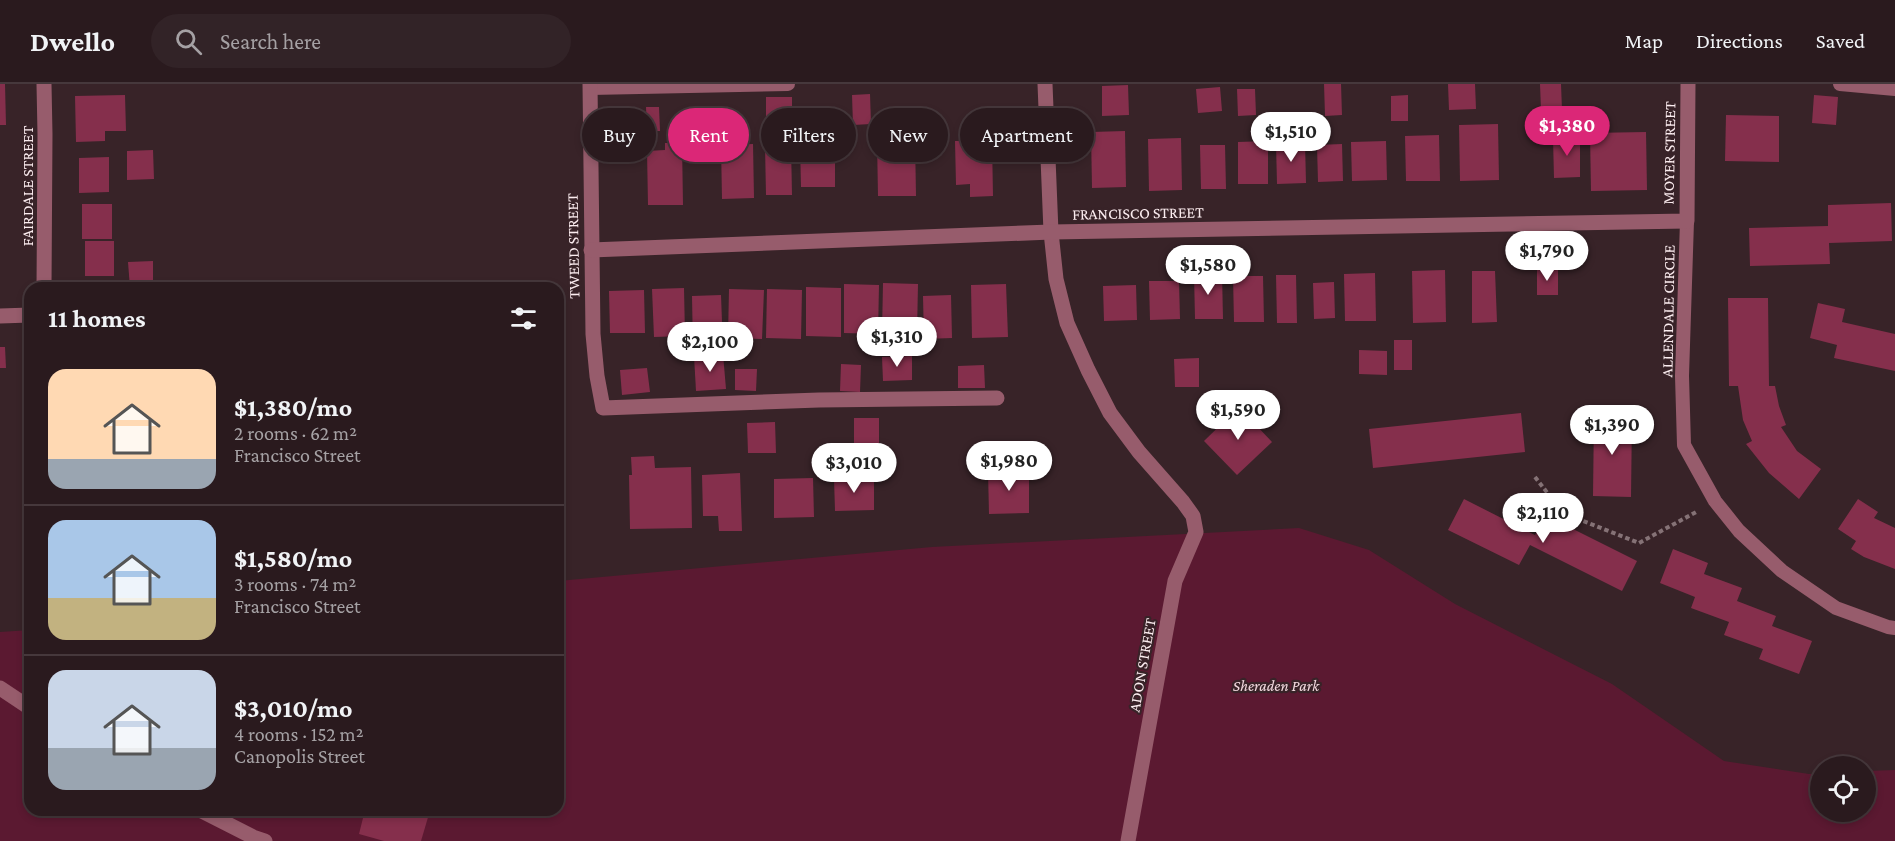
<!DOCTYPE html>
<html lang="en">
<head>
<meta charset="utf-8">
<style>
	:root { --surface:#2a1a1e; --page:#322327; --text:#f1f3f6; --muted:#a5a1a4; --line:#46383c; --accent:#db2777 }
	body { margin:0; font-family:"Crimson Pro",serif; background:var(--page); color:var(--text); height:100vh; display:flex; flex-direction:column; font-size:22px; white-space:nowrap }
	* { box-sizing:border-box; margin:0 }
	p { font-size:20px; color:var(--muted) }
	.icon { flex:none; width:33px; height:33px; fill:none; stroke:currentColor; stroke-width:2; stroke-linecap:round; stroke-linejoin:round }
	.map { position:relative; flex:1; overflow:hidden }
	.sheet { position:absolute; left:24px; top:198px; width:540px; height:534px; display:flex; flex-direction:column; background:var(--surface); border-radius:18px; box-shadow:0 3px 9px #0003,0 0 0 2px var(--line) }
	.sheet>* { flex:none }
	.guide { position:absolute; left:582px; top:24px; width:570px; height:54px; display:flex; gap:12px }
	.buttons { position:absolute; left:1810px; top:672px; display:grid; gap:12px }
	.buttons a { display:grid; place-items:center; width:66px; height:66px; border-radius:50%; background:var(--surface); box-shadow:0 3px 9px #0003,0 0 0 2px var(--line); font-size:30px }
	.price { position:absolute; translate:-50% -51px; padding:0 14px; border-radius:21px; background:#fff; color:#222; font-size:20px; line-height:39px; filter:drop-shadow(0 2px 3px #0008) }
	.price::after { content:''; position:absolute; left:50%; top:36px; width:18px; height:14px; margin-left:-9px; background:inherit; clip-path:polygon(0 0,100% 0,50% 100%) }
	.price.active { background:var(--accent); color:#fff }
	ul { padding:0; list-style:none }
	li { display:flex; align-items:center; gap:18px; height:150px; padding:0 24px }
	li+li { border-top:2px solid var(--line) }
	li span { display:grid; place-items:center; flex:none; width:168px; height:120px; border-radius:18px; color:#555 }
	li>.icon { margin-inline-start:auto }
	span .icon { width:72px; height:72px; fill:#fffc; stroke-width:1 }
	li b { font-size:26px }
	h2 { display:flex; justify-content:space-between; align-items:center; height:72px; padding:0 24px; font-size:26px }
	.chip { padding:0 21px; border-radius:27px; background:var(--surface); box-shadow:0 3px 9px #0003,0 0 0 2px var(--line); font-size:21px; line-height:54px }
	.chip.active { background:var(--accent); color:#fff }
	header { display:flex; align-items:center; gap:36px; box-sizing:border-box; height:84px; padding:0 30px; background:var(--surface); border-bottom:2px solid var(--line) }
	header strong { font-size:28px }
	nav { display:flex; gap:33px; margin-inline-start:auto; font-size:21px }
	.search { width:420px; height:54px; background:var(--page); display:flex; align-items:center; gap:15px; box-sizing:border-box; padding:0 21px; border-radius:33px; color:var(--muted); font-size:22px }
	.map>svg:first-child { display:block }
</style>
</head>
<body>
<header>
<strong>Dwello</strong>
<div class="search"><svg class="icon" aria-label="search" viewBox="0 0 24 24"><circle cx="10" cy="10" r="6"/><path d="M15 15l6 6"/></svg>Search here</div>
<nav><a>Map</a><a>Directions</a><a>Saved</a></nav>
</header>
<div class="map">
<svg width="1895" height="757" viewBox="0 0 1895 757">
	<rect width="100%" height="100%" fill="#382328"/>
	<polygon fill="#5b1931" points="1299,444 1369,466 1455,520 1612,600 1724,677 1809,690 1821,690 1821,728 1866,728 1866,687 1895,686 1895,757 0,757 0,548 30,546 30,726 558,726 558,497 932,463"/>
	<g fill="#852f4c">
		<polygon points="0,0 5,0 6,41 0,41"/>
		<polygon points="1324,0 1341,0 1342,31 1325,32"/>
		<polygon points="1448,0 1475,0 1476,25 1449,26"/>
		<polygon points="1540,0 1561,0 1562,26 1541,26"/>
		<polygon points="1128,1 1129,31 1102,32 1102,2"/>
		<polygon points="1220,3 1222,27 1198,29 1196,5"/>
		<polygon points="1237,5 1255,5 1256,31 1238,32"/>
		<polygon points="870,10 871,40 853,41 852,11"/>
		<polygon points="125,11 126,47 105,47 105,57 76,58 75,12"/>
		<polygon points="1408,11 1408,37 1391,37 1391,12"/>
		<polygon points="1814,11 1838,13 1836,41 1812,39"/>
		<polygon points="766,13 792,13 792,41 766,42"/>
		<polygon points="646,23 659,23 660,47 647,47"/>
		<polygon points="1726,31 1779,32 1779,78 1725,77"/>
		<polygon points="1498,40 1499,96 1460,97 1459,41"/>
		<polygon points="1125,47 1126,103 1092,104 1091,48"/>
		<polygon points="1646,48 1647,106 1591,107 1590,49"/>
		<polygon points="1439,51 1440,97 1406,97 1405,52"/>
		<polygon points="1580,53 1580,93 1554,94 1553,54"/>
		<polygon points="1181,54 1182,106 1149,107 1148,55"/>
		<polygon points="915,55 916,112 878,112 877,56"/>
		<polygon points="955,57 992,57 993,112 970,113 970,100 956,101"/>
		<polygon points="1268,57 1268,100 1238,100 1238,58"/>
		<polygon points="1386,57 1387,96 1352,97 1351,58"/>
		<polygon points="1305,58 1306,99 1277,100 1276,59"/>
		<polygon points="665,59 682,59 683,121 648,121 647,67 665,66"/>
		<polygon points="753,60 754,114 722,115 721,61"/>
		<polygon points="800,60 835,60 835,103 801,103"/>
		<polygon points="1342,60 1343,97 1318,98 1317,61"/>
		<polygon points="791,61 792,111 766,111 765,62"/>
		<polygon points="1200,61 1225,61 1226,105 1201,105"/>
		<polygon points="153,66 154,95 127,96 127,67"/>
		<polygon points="109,73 109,108 79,109 79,74"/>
		<polygon points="1891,119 1892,157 1829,159 1830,180 1750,182 1749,144 1828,142 1828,121"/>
		<rect x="82" y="120" width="30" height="35"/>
		<rect x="85" y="157" width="29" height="35"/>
		<polygon points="153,177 153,203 130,204 128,178"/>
		<polygon points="1537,184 1558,185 1558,211 1537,211"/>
		<polygon points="1445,186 1446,238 1413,239 1412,187"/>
		<polygon points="1472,187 1495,187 1497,238 1472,239"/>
		<polygon points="1194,189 1222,189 1223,235 1195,235"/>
		<polygon points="1375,189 1376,237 1345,237 1344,190"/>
		<polygon points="1276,191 1296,191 1297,239 1277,239"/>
		<polygon points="1233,192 1263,192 1264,238 1234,238"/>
		<polygon points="1149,197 1179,197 1180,235 1150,236"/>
		<polygon points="1334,198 1335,234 1314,235 1313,199"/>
		<polygon points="883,199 918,200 917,249 882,249"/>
		<polygon points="844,200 879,201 878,250 844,249"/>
		<polygon points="1006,200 1008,253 972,254 971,201"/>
		<polygon points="1136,201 1137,236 1104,237 1103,202"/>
		<polygon points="806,203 841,204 841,253 806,252"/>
		<polygon points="684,204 685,252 654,253 652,205"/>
		<polygon points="729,205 764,206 762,255 728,254"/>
		<polygon points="767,205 802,206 801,255 766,254"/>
		<polygon points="644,206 645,249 610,249 609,207"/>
		<polygon points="721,211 723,265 693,266 692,212"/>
		<polygon points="951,211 952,254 924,255 923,212"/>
		<polygon points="1728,214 1768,214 1769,302 1775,302 1779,322 1786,341 1781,343 1797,367 1821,385 1799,415 1769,389 1746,360 1752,357 1743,336 1738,302 1729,302"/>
		<polygon points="1818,219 1845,225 1842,238 1895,250 1895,287 1834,274 1837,261 1810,254"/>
		<rect x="1394" y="256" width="18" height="30"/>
		<polygon points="0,263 5,263 6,284 0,284"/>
		<polygon points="1359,266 1387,267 1387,291 1359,290"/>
		<polygon points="723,270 726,305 696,307 694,272"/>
		<polygon points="912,272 912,296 883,297 882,273"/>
		<polygon points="1199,274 1199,303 1175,303 1174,275"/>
		<polygon points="841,280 861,281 860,308 840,307"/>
		<polygon points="984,281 985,304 958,304 958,282"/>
		<polygon points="647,284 650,308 622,311 620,286"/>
		<polygon points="735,285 757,285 756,307 735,306"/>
		<polygon points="1239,323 1272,358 1237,391 1204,357"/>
		<polygon points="1521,329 1525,368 1373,384 1369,345"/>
		<polygon points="1594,331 1632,332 1631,413 1593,412"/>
		<polygon points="854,334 879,334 879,365 854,366"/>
		<polygon points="775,338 776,369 748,369 747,339"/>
		<polygon points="654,372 655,384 691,383 692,444 630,445 629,391 632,391 631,373"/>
		<polygon points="1029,386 1029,429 989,430 988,387"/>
		<polygon points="740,389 742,447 719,447 718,432 703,432 702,391"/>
		<polygon points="813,394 814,433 774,434 774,395"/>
		<polygon points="874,394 874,426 835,427 834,395"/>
		<polygon points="1464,415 1535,451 1545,431 1637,477 1622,507 1530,461 1519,481 1448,446"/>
		<polygon points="1858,415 1878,428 1874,434 1895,444 1895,485 1864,473 1851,465 1856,457 1838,445"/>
		<polygon points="1673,465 1708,479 1704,490 1742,504 1737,517 1776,532 1772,542 1812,557 1799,590 1759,575 1763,565 1724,551 1729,538 1691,524 1695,513 1660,499"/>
		<polygon points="365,726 415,726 429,730 421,757 384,757 359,750"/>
	</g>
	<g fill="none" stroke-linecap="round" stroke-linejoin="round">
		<polyline stroke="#857276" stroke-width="4" stroke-dasharray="4.5 3" stroke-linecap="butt" points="1535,393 1563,429 1639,459 1698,427"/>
		<g stroke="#975c6c" stroke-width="14">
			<polyline points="1840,0 1895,5"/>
			<polyline points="590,4 788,0"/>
			<polyline points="1687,137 1682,292 1684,361 1715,417 1739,447 1782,487 1836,524 1888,543 1895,544"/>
		</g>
		<g stroke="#975c6c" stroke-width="15">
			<polyline points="590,0 593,250 597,292 603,324 819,316 997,314"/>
			<polyline points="1045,0 1051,148 1056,195 1067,239 1088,286 1110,329 1139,368 1183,418 1193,432 1196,448 1175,497 1128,757"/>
			<polyline points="591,166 1051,148 1687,137 1688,0"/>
			<polyline points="44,204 45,50 44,0"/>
			<polyline points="0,232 30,231"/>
			<polyline points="0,604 30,624"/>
			<polyline points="200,726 253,753 265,757"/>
		</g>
	</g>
	<g text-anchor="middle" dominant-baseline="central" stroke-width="4.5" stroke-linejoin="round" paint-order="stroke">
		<g font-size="16" fill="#fbecef" stroke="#382328">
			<text transform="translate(1669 69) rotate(-89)">MOYER STREET</text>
			<text transform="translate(27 102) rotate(-90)">FAIRDALE STREET</text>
			<text transform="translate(1138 129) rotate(-1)">FRANCISCO STREET</text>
			<text transform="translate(573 162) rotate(-91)">TWEED STREET</text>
			<text transform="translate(1668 227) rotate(-89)">ALLENDALE CIRCLE</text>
			<text transform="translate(1142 581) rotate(-80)">ADON STREET</text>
		</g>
		<g font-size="16" font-style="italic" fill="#f3d9df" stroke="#382328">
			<text x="1276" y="601">Sheraden Park</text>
		</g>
	</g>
</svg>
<div class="buttons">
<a><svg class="icon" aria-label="locate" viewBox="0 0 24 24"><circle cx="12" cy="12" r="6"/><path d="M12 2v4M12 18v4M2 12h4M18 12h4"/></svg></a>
</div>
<b class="price active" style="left:1567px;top:73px">$1,380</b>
<b class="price" style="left:1291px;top:79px">$1,510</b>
<b class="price" style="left:1547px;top:198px">$1,790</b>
<b class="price" style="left:1208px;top:212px">$1,580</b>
<b class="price" style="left:897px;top:284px">$1,310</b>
<b class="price" style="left:710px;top:289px">$2,100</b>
<b class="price" style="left:1238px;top:357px">$1,590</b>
<b class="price" style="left:1612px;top:372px">$1,390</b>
<b class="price" style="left:1009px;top:408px">$1,980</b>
<b class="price" style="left:854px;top:410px">$3,010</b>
<b class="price" style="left:1543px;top:460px">$2,110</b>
<div class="guide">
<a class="chip">Buy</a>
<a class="chip active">Rent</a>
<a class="chip">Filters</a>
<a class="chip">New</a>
<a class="chip">Apartment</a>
</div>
<section class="sheet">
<h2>11 homes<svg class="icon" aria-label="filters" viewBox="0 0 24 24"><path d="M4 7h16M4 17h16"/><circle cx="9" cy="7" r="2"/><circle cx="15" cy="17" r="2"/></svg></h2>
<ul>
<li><span style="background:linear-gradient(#ffd9b3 75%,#9aa5b1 0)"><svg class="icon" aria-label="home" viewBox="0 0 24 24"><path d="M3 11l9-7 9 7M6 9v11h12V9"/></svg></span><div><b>$1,380/mo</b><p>2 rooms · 62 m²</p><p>Francisco Street</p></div></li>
<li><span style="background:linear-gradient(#a9c7e8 65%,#c2b280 0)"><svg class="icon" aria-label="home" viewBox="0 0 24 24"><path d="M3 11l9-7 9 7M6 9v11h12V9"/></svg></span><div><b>$1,580/mo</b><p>3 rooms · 74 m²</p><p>Francisco Street</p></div></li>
<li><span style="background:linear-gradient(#c9d6e8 65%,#9aa5b1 0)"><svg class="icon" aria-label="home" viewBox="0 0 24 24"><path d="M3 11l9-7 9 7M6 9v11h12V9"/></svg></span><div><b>$3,010/mo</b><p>4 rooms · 152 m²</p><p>Canopolis Street</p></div></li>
</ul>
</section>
</div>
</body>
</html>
